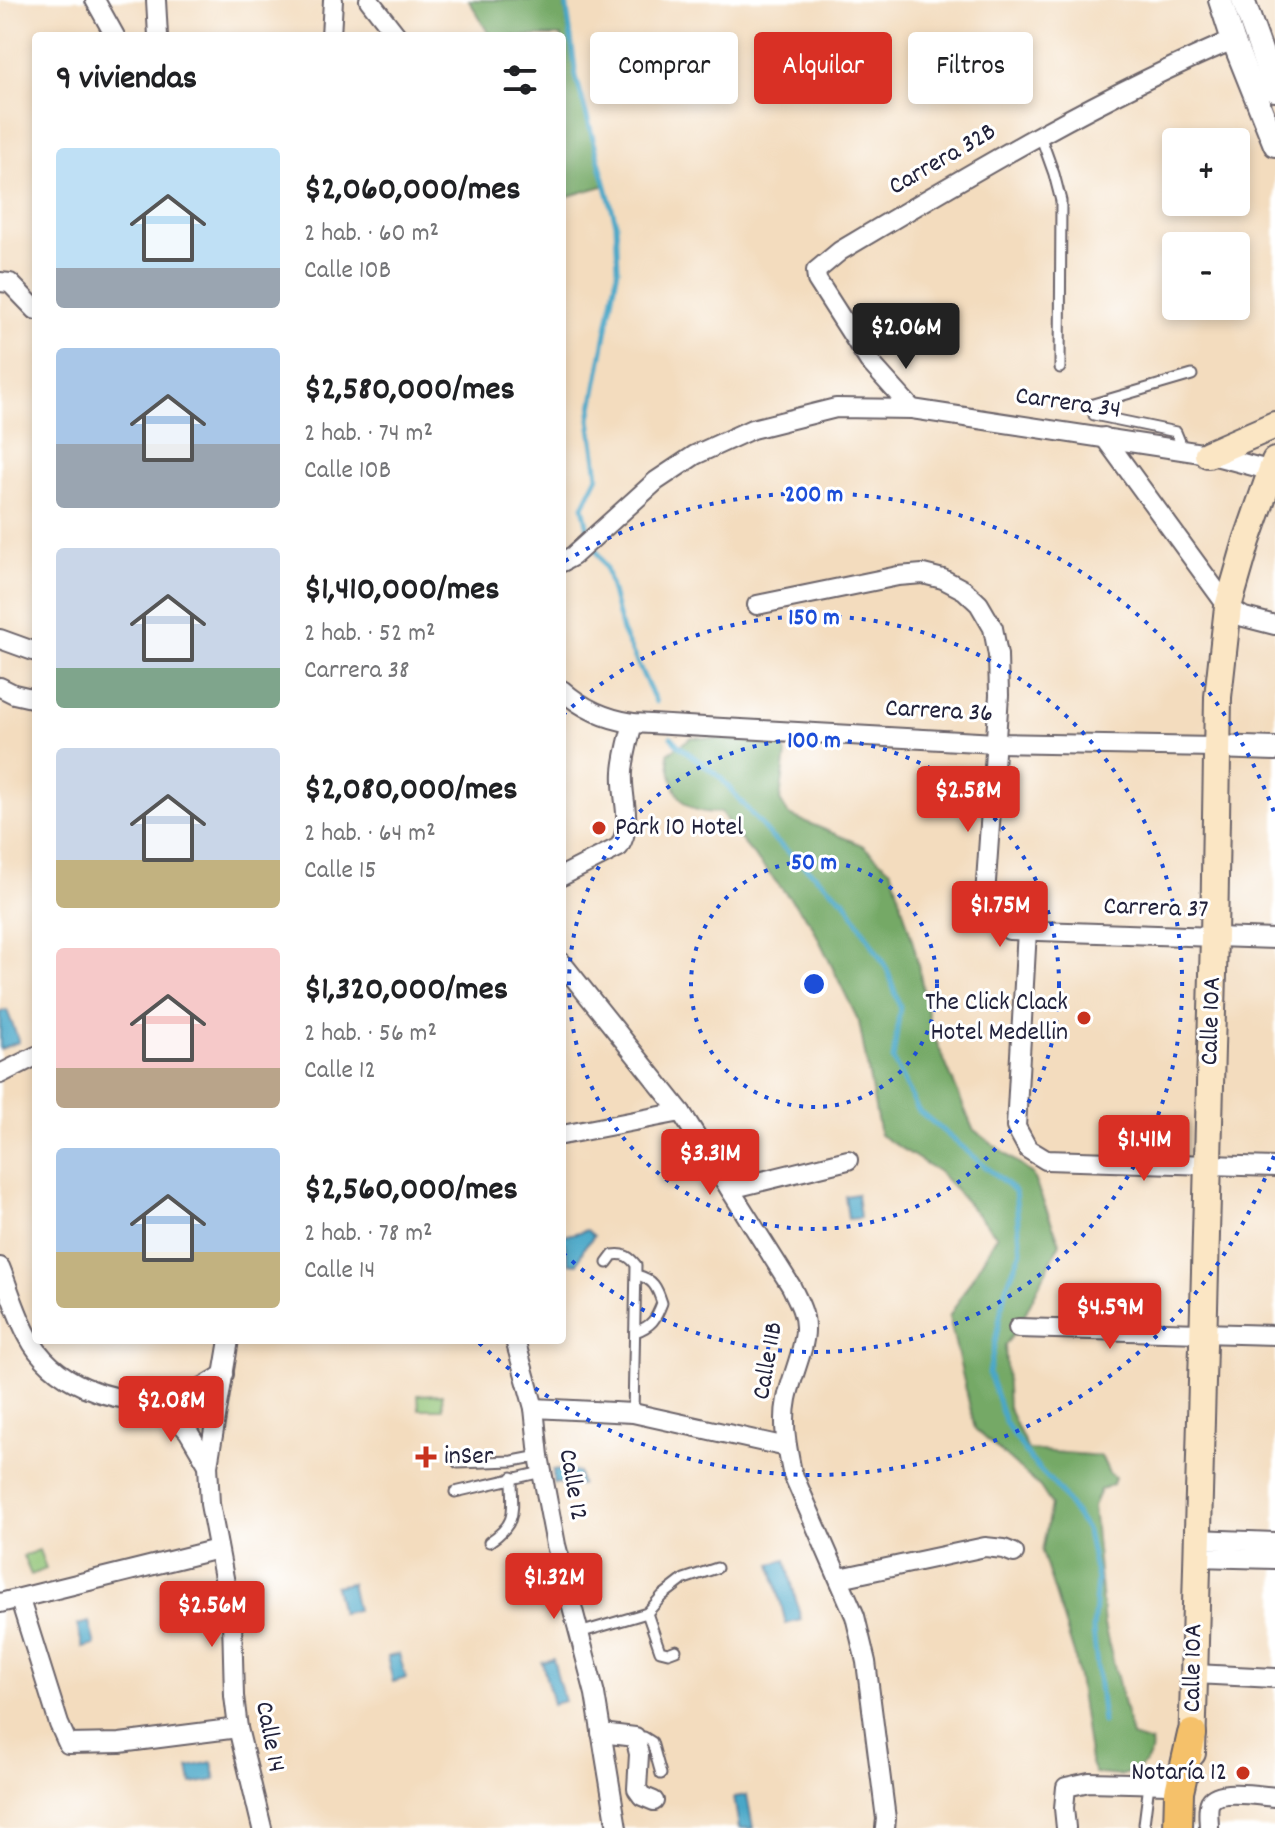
<!DOCTYPE html>
<html lang="es">
<head>
<meta charset="utf-8">
<style>
	:root { --surface:#fff; --page:#f6f6f6; --text:#202124; --muted:#757577; --accent:#d93025 }
	body { margin:0; font-family:Dekko,sans-serif; background:var(--page); color:var(--text); height:100vh; display:flex; flex-direction:column; font-size:30px; white-space:nowrap }
	* { box-sizing:border-box; margin:0 }
	p { font-size:26px; color:var(--muted) }
	.icon { flex:none; width:44px; height:44px; fill:none; stroke:currentColor; stroke-width:2; stroke-linecap:round; stroke-linejoin:round }
	.map { position:relative; flex:1; overflow:hidden }
	.sheet { position:absolute; left:32px; top:32px; width:534px; height:1312px; display:flex; flex-direction:column; background:var(--surface); border-radius:8px; box-shadow:0 4px 12px #0003 }
	.sheet>* { flex:none }
	.top-card { position:absolute; left:590px; top:32px; width:564px; height:72px; display:flex; gap:16px }
	.controls { position:absolute; left:1162px; top:128px; display:grid; gap:16px }
	.controls a { display:grid; place-items:center; width:88px; height:88px; border-radius:8px; background:var(--surface); box-shadow:0 4px 12px #0003; font-size:40px }
	.price { position:absolute; translate:-50% -68px; padding:0 18px; border-radius:8px; background:var(--accent); color:#fff; font-size:26px; line-height:52px; filter:drop-shadow(0 2px 4px #0008) }
	.price::after { content:''; position:absolute; left:50%; top:48px; width:24px; height:18px; margin-left:-12px; background:inherit; clip-path:polygon(0 0,100% 0,50% 100%) }
	.price.current { background:#222; color:#fff }
	ul { padding:0; list-style:none }
	li { display:flex; align-items:center; gap:24px; height:200px; padding:0 24px }
	li span { display:grid; place-items:center; flex:none; width:224px; height:160px; border-radius:8px; color:#555 }
	li>.icon { margin-inline-start:auto }
	span .icon { width:96px; height:96px; fill:#fffc; stroke-width:1 }
	li b { font-size:34px }
	h2 { display:flex; justify-content:space-between; align-items:center; height:96px; padding:0 24px; font-size:34px }
	.tag { padding:0 28px; border-radius:8px; background:var(--surface); box-shadow:0 4px 12px #0003; font-size:28px; line-height:72px }
	.tag.current { background:var(--accent); color:#fff }
	.map>svg:first-child { display:block }
</style>
</head>
<body>
<div class="map">
<svg width="1275" height="1828" viewBox="0 0 1275 1828">
	<rect width="100%" height="100%" fill="#fff"/>
	<filter id="ink" filterUnits="userSpaceOnUse"><feTurbulence type="fractalNoise" baseFrequency=".0125" numOctaves="2"/><feDisplacementMap in="SourceGraphic" scale="16" xChannelSelector="R" yChannelSelector="G"/><feConvolveMatrix kernelMatrix="1 2 1 2 8 2 1 2 1" color-interpolation-filters="sRGB"/></filter>
	<filter id="wash" filterUnits="userSpaceOnUse"><feTurbulence type="fractalNoise" baseFrequency=".006" numOctaves="4" result="noise"/><feDisplacementMap in="SourceGraphic" scale="32" xChannelSelector="R" yChannelSelector="G"/><feGaussianBlur stdDeviation="1.8" result="paint"/><feColorMatrix in="noise" values="0 0 0 0 0 0 0 0 0 0 0 0 0 0 0 0 0 1.4 0 .05"/><feComposite in="paint" operator="in"/></filter>
	<g filter="url(#wash)">
		<rect width="100%" height="100%" fill="#f3dcbe"/>
		<g fill="#90c375" stroke="#597258" stroke-width="2">
			<polygon points="442,1394 443,1409 419,1409 418,1395"/>
			<polygon points="39,1550 46,1569 31,1575 23,1556"/>
		</g>
		<g fill="#74a966" stroke="#4b6650" stroke-width="2">
			<polygon points="469,0 564,0 576,76 606,185 562,198 562,36 490,36"/>
			<path d="M692,737L781,744L786,754L780,800L789,815L862,845L892,871L915,950L931,1029L973,1129L1032,1174L1060,1243L1018,1328L1005,1345L1008,1407L1028,1450L1101,1456L1109,1473L1115,1477L1113,1484L1100,1490L1093,1506L1104,1625L1132,1737L1151,1743C1155,1760 1138,1771 1123,1775C1115,1777 1103,1774 1095,1773L1090,1761L1075,1657L1042,1552L1051,1504L1040,1487L975,1429L949,1317L997,1236L939,1172L880,1135L859,1022L811,923L733,831L721,812C680,817 671,788 668,753Z"/>
		</g>
		<g fill="#49a7c8" stroke="#366482" stroke-width="2">
			<polygon points="7,1010 19,1042 0,1049 0,1012"/>
			<polygon points="857,1194 860,1218 848,1219 845,1196"/>
			<polygon points="587,1230 594,1236 585,1246 577,1264 569,1263 563,1236"/>
			<polygon points="553,1470 578,1472 581,1485 553,1483"/>
			<polygon points="786,1560 801,1620 786,1624 771,1564"/>
			<polygon points="351,1583 357,1610 341,1613 335,1586"/>
			<polygon points="89,1622 95,1645 83,1648 77,1625"/>
			<polygon points="399,1654 406,1678 393,1682 387,1657"/>
			<polygon points="553,1659 564,1701 553,1704 542,1662"/>
			<polygon points="212,1762 216,1780 192,1784 189,1767"/>
			<polygon points="747,1795 753,1828 739,1828 734,1797"/>
		</g>
		<g fill="none" stroke-linecap="round" stroke-linejoin="round">
			<g stroke="#49a7c8" stroke-width="5">
				<polyline points="566,0 576,76 616,223 618,269 590,419 598,476 583,506 589,534"/>
				<polyline points="592,543 606,568 622,631 656,702"/>
				<polyline points="671,737 679,746 720,777 772,838 846,902 887,969 900,1007 893,1060 918,1110 1015,1191 1021,1251 1005,1291 989,1373 1005,1422 1030,1459 1059,1490 1087,1531 1097,1580 1093,1630 1103,1722"/>
			</g>
		</g>
	</g>
	<g filter="url(#ink)">
		<g fill="none" stroke-linecap="round" stroke-linejoin="round">
			<g stroke="#6b6369" stroke-width="13">
				<g id="service">
					<polyline points="1040,135 1054,174 1061,201 1060,368"/>
					<polyline points="1183,449 1176,432 1094,415 1093,404 1192,375"/>
					<path d="M607,1263L613,1255C624,1253 630,1257 636,1265L633,1413"/>
					<path d="M635,1332C652,1326 656,1319 662,1303C657,1287 653,1279 637,1275"/>
					<polyline points="458,1463 513,1461 539,1456"/>
					<polyline points="455,1492 542,1472"/>
					<path d="M489,1542C519,1522 512,1511 512,1477"/>
					<polyline points="647,1613 660,1651 668,1653 676,1650"/>
					<polyline points="579,1633 647,1613 662,1596 684,1579 717,1568"/>
					<polyline points="635,1737 644,1737 652,1742 661,1774"/>
					<polyline points="1146,1828 1144,1824 1149,1784"/>
				</g>
			</g>
			<g stroke="#6b6369" stroke-width="22">
				<g id="minor">
					<polyline points="95,0 115,36"/>
					<polyline points="156,0 158,36"/>
					<polyline points="369,0 397,36"/>
					<polyline points="331,36 333,0"/>
					<polyline points="0,282 10,283 36,310"/>
					<path d="M912,409L869,361L817,280L816,271L840,251C968,175 1096,98 1233,40"/>
					<polyline points="1104,437 1228,607 1244,617 1275,625"/>
					<polyline points="562,562 573,556 656,481 695,455 752,429 836,408 912,409 1208,454 1272,471"/>
					<polyline points="757,605 898,576 923,574 943,579 964,590 979,604 993,628 998,655 999,695 985,896 993,916 1009,930 1275,939"/>
					<polyline points="0,639 36,652"/>
					<polyline points="0,687 14,694 36,699"/>
					<path d="M562,690C583,709 605,719 633,723L996,743L1215,747"/>
					<path d="M562,876L619,847C634,823 621,799 623,772C624,755 629,739 633,723"/>
					<polyline points="1027,930 1016,1127 1028,1149 1046,1160 1275,1167"/>
					<path d="M562,963L681,1112L791,1286C797,1299 805,1312 805,1327C806,1348 791,1377 787,1399C782,1424 787,1448 792,1472L855,1616L866,1662L886,1819L885,1828"/>
					<polyline points="0,1074 36,1056"/>
					<polyline points="562,1135 681,1112"/>
					<polyline points="730,1189 848,1160"/>
					<path d="M0,1267C9,1289 16,1314 28,1336C52,1383 111,1404 161,1400C184,1399 205,1387 224,1374"/>
					<polyline points="1018,1328 1275,1335"/>
					<polyline points="229,1340 208,1465 210,1504 232,1620 234,1696 238,1728 262,1828"/>
					<polyline points="515,1340 534,1408 539,1456 556,1545 595,1694 617,1828"/>
					<polyline points="161,1400 188,1431 208,1465"/>
					<polyline points="534,1408 633,1413 787,1447"/>
					<polyline points="1196,1539 1275,1542"/>
					<polyline points="1196,1557 1275,1559"/>
					<polyline points="840,1578 985,1547 1004,1549 1014,1553"/>
					<polyline points="20,1600 59,1724 68,1744 120,1743 238,1728"/>
					<polyline points="0,1603 218,1549"/>
					<polyline points="1195,1674 1275,1678"/>
					<polyline points="601,1733 635,1737 639,1754 637,1789 642,1796 654,1801"/>
					<polyline points="1066,1828 1064,1808 1066,1787 1089,1782 1169,1784 1179,1792"/>
					<path d="M1209,1828C1209,1820 1207,1808 1210,1802C1218,1788 1261,1796 1275,1797"/>
				</g>
			</g>
			<g stroke="#6b6369" stroke-width="26">
				<g id="tertiary">
					<polyline points="1220,0 1233,40 1275,145"/>
					<polyline points="1243,0 1275,90"/>
					<polyline points="1215,747 1275,749"/>
				</g>
			</g>
			<g stroke="#6b6369" stroke-width="30">
				<g id="secondary">
					<polyline points="1208,454 1275,425"/>
					<polyline points="1192,1753 1214,937 1218,697 1228,607 1247,541 1275,461"/>
				</g>
			</g>
			<g stroke="#6b6369" stroke-width="32">
				<polyline id="primary" points="1178,1828 1179,1792 1192,1734"/>
			</g>
			<use href="#service" stroke="#fff" stroke-width="9"/>
			<use href="#minor" stroke="#fff" stroke-width="18"/>
			<use href="#tertiary" stroke="#fff" stroke-width="22"/>
			<use href="#secondary" stroke="#fbe6c4" stroke-width="26"/>
			<use href="#primary" stroke="#f5c16b" stroke-width="28"/>
		</g>
	</g>
	<g fill="none" stroke="#1d4ed8" stroke-width="4" stroke-dasharray="4 8">
		<circle cx="814" cy="984" r="123"/>
		<circle cx="814" cy="984" r="245"/>
		<path d="M563 715A368 368 0 1 1 563 1253"/>
		<path d="M1274 1156A491 491 0 0 1 476 1340M565 561A491 491 0 0 1 1274 812"/>
	</g>
	<g fill="#c8321e" stroke="#fff" stroke-width="3">
		<circle cx="599" cy="828" r="8"/>
		<circle cx="1084" cy="1018" r="8"/>
		<path d="M422 1445h8v8h8v8h-8v8h-8v-8h-8v-8h8z"/>
		<circle cx="1243" cy="1773" r="8"/>
	</g>
	<g text-anchor="middle" dominant-baseline="central" stroke-width="6" stroke-linejoin="round" paint-order="stroke">
		<g font-size="26" fill="#22223b" stroke="#fff">
			<text transform="translate(943 160) rotate(-30)">Carrera 32B</text>
			<text transform="translate(1068 404) rotate(8)">Carrera 34</text>
			<text transform="translate(939 712) rotate(3)">Carrera 36</text>
			<text transform="translate(1156 909) rotate(2)">Carrera 37</text>
			<text transform="translate(1212 1021) rotate(-88)">Calle 10A</text>
			<text transform="translate(769 1361) rotate(-80)">Calle 11B</text>
			<text transform="translate(572 1485) rotate(80)">Calle 12</text>
			<text transform="translate(1194 1668) rotate(-89)">Calle 10A</text>
			<text transform="translate(269 1737) rotate(79)">Calle 14</text>
		</g>
		<g font-size="26" fill="#22223b" stroke="#fff" text-anchor="start">
			<text x="615" y="828">Park 10 Hotel</text>
			<text x="1068" y="1003" text-anchor="end">The Click Clack<tspan x="1068" dy="30">Hotel Medellin</tspan></text>
			<text x="444" y="1457">inSer</text>
			<text x="1227" y="1773" text-anchor="end">Notaría 12</text>
		</g>
	</g>
	<circle cx="814" cy="984" r="12" fill="#1d4ed8" stroke="#fff" stroke-width="4"/>
	<g font-size="24" text-anchor="middle" font-weight="bold" fill="#1d4ed8" stroke="#fff" stroke-width="6" stroke-linejoin="round" paint-order="stroke">
		<text x="814" y="501">200 m</text>
		<text x="814" y="624">150 m</text>
		<text x="814" y="747">100 m</text>
		<text x="814" y="869">50 m</text>
	</g>
</svg>
<div class="controls">
<a>+</a>
<a>−</a>
</div>
<b class="price current" style="left:906px;top:371px">$2.06M</b>
<b class="price" style="left:968px;top:834px">$2.58M</b>
<b class="price" style="left:1000px;top:949px">$1.75M</b>
<b class="price" style="left:1144px;top:1183px">$1.41M</b>
<b class="price" style="left:710px;top:1197px">$3.31M</b>
<b class="price" style="left:1110px;top:1351px">$4.59M</b>
<b class="price" style="left:171px;top:1444px">$2.08M</b>
<b class="price" style="left:554px;top:1621px">$1.32M</b>
<b class="price" style="left:212px;top:1649px">$2.56M</b>
<div class="top-card">
<a class="tag">Comprar</a>
<a class="tag current">Alquilar</a>
<a class="tag">Filtros</a>
</div>
<section class="sheet">
<h2>9 viviendas<svg class="icon" aria-label="filters" viewBox="0 0 24 24"><path d="M4 7h16M4 17h16"/><circle cx="9" cy="7" r="2"/><circle cx="15" cy="17" r="2"/></svg></h2>
<ul>
<li><span style="background:linear-gradient(#bfe0f5 75%,#9aa5b1 0)"><svg class="icon" aria-label="home" viewBox="0 0 24 24"><path d="M3 11l9-7 9 7M6 9v11h12V9"/></svg></span><div><b>$2,060,000/mes</b><p>2 hab. · 60 m²</p><p>Calle 10B</p></div></li>
<li><span style="background:linear-gradient(#a9c7e8 60%,#9aa5b1 0)"><svg class="icon" aria-label="home" viewBox="0 0 24 24"><path d="M3 11l9-7 9 7M6 9v11h12V9"/></svg></span><div><b>$2,580,000/mes</b><p>2 hab. · 74 m²</p><p>Calle 10B</p></div></li>
<li><span style="background:linear-gradient(#c9d6e8 75%,#7fa58c 0)"><svg class="icon" aria-label="home" viewBox="0 0 24 24"><path d="M3 11l9-7 9 7M6 9v11h12V9"/></svg></span><div><b>$1,410,000/mes</b><p>2 hab. · 52 m²</p><p>Carrera 38</p></div></li>
<li><span style="background:linear-gradient(#c9d6e8 70%,#c2b280 0)"><svg class="icon" aria-label="home" viewBox="0 0 24 24"><path d="M3 11l9-7 9 7M6 9v11h12V9"/></svg></span><div><b>$2,080,000/mes</b><p>2 hab. · 64 m²</p><p>Calle 15</p></div></li>
<li><span style="background:linear-gradient(#f6c9c9 75%,#b9a48a 0)"><svg class="icon" aria-label="home" viewBox="0 0 24 24"><path d="M3 11l9-7 9 7M6 9v11h12V9"/></svg></span><div><b>$1,320,000/mes</b><p>2 hab. · 56 m²</p><p>Calle 12</p></div></li>
<li><span style="background:linear-gradient(#a9c7e8 65%,#c2b280 0)"><svg class="icon" aria-label="home" viewBox="0 0 24 24"><path d="M3 11l9-7 9 7M6 9v11h12V9"/></svg></span><div><b>$2,560,000/mes</b><p>2 hab. · 78 m²</p><p>Calle 14</p></div></li>
</ul>
</section>
</div>
</body>
</html>
